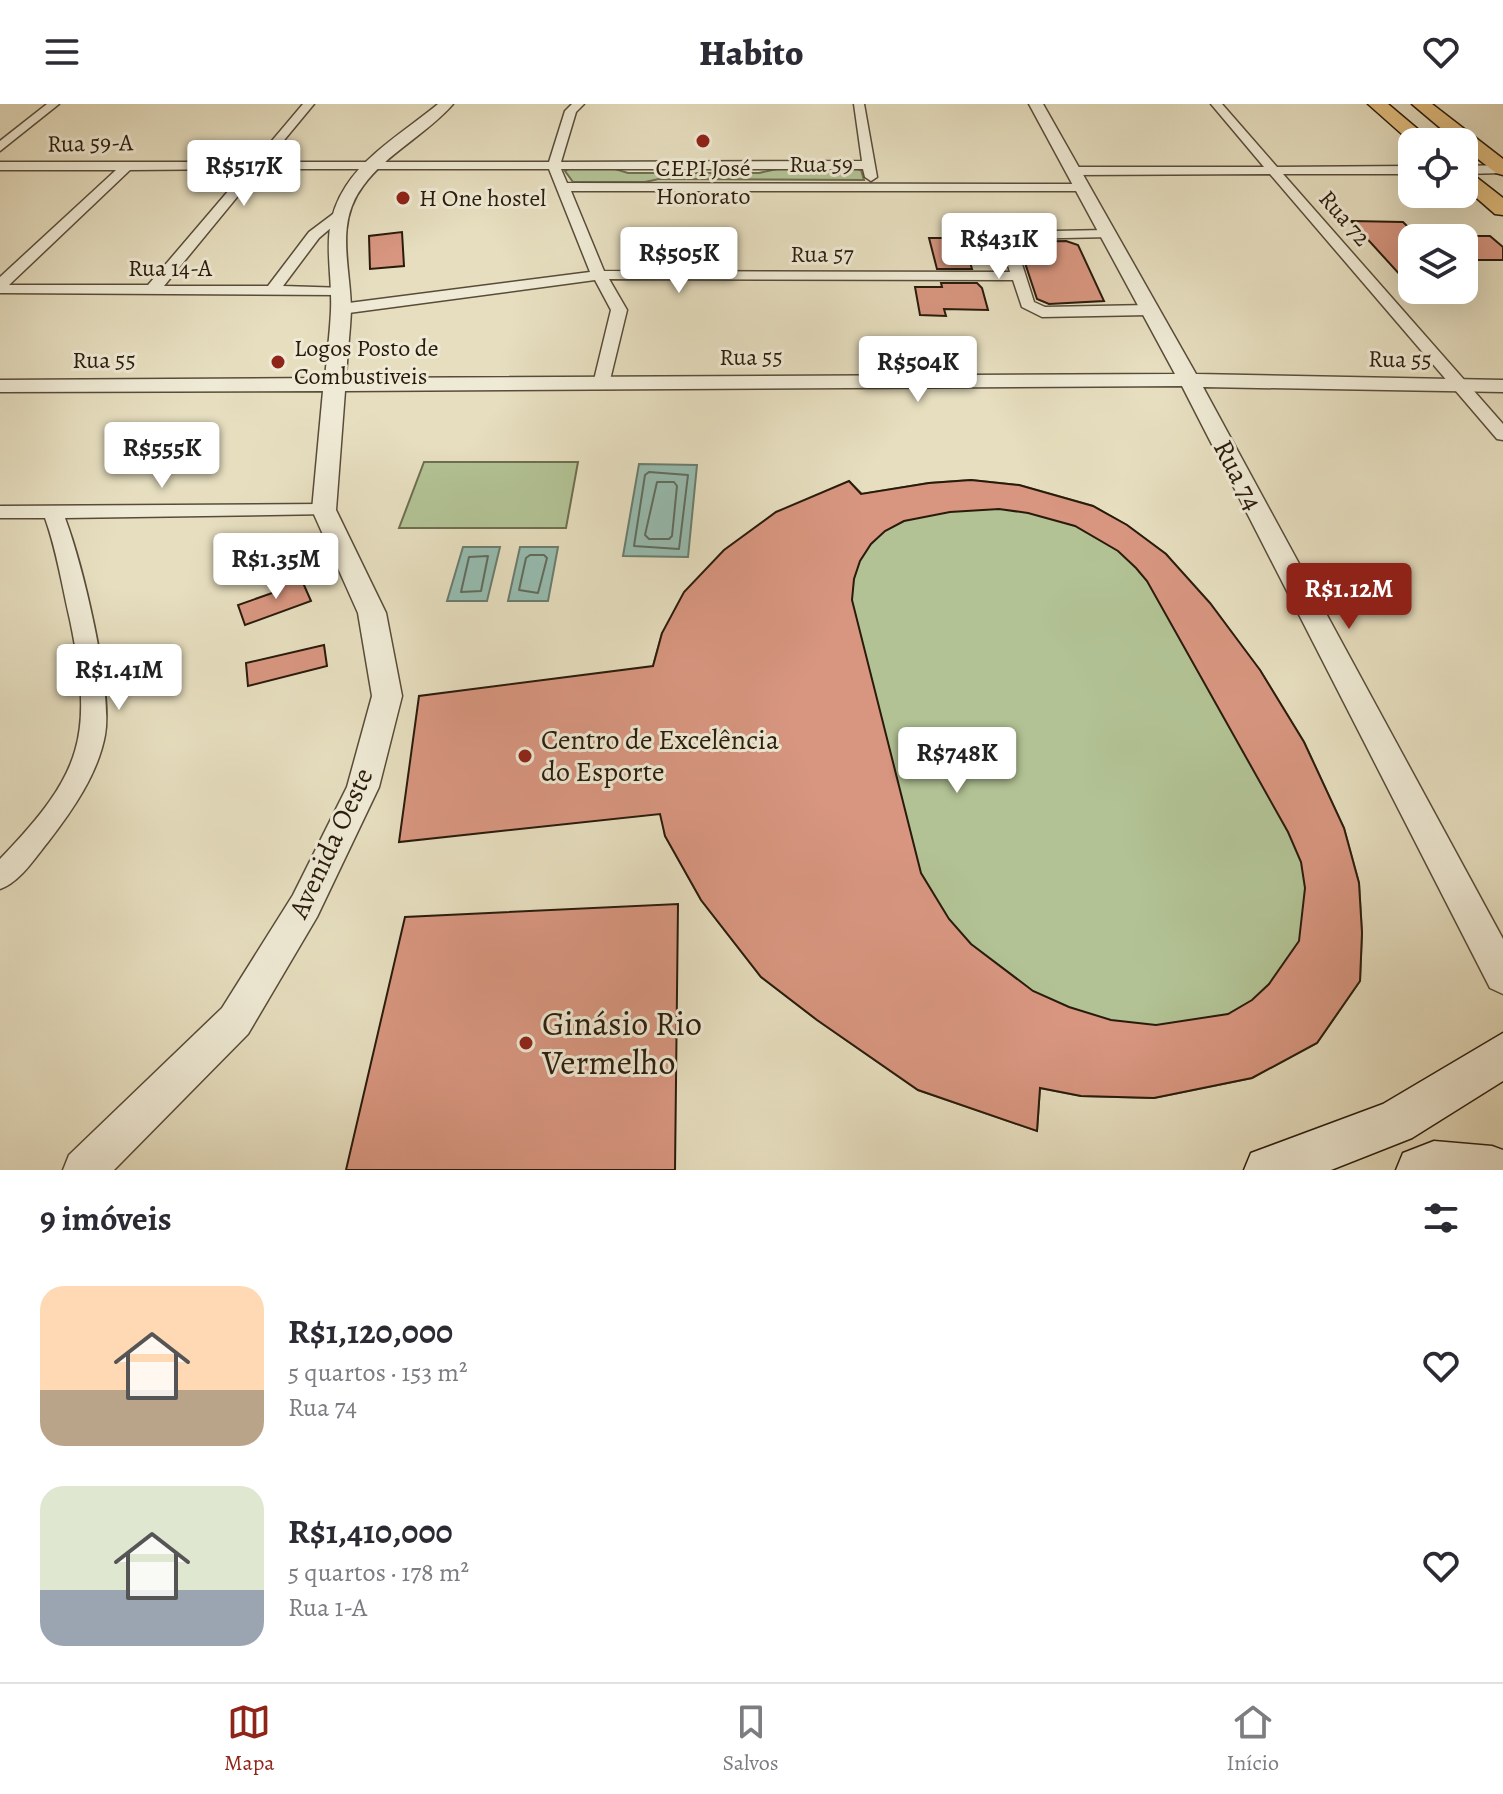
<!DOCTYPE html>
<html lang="pt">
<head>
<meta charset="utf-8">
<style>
	:root { --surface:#fff; --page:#f2f2f3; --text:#2b2b33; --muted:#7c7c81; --line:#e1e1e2; --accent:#8f2418 }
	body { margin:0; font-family:Alegreya,serif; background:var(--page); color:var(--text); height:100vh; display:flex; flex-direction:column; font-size:30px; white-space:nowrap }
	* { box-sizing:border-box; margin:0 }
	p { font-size:26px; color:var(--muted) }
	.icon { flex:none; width:44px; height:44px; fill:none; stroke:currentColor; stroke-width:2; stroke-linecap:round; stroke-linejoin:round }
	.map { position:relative; height:1066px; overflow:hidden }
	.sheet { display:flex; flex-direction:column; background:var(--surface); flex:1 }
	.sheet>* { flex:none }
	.tools { position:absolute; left:1398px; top:24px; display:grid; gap:16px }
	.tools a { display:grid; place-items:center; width:80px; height:80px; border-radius:16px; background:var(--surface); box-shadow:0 8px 32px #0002; font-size:40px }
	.price { position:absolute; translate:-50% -68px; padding:0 18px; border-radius:8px; background:#fff; color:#222; font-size:26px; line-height:52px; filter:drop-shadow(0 2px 4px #0008) }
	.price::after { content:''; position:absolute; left:50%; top:48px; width:24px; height:18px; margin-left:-12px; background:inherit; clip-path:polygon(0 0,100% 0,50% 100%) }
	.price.current { background:var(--accent); color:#fff }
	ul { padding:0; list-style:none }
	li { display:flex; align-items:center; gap:24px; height:200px; padding:0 40px }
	li span { display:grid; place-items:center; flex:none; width:224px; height:160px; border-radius:24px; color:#555 }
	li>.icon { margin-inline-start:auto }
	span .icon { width:96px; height:96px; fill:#fffc; stroke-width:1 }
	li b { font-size:34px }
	h2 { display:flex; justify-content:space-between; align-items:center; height:96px; padding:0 40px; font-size:34px }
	header { display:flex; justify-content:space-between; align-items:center; height:104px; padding:0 40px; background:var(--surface); font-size:36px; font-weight:800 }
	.dock { display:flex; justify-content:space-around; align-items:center; height:112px; border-top:2px solid var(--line); background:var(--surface); font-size:22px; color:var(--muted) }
	.dock a { display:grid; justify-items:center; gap:4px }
	.dock .current { color:var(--accent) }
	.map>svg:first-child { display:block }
</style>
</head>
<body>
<header><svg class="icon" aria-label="menu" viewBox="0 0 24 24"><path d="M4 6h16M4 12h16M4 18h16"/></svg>Habito<svg class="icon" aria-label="heart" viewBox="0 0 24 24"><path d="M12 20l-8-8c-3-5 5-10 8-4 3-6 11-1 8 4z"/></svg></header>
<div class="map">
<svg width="1503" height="1066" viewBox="0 0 1503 1066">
	<rect width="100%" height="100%" fill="#e6debf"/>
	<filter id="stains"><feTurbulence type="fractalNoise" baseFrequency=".0025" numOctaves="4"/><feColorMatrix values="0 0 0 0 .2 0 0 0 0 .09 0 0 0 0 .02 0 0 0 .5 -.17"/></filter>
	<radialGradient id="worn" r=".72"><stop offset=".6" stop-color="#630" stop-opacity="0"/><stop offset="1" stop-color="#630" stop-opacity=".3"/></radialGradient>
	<g fill="#b2c294" stroke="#6e6e50" stroke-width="2">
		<polygon points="570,64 615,65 628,69 759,69 777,65 852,64 861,66 864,76 659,75 645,78 573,78 565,67"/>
		<polygon points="424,358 578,358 566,424 399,424"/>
		<polygon points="971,376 1019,381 1093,402 1127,421 1166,450 1260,566 1304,638 1344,724 1359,779 1362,829 1360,877 1317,939 1252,974 1154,994 1081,992 1040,984 1037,1027 918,986 817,916 761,873 701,796 665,732 647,584 662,529 849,377 862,390 929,379"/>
	</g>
	<g fill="#96bcb0" stroke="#6a7c6e" stroke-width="2">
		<polygon points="639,360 697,361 688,453 623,452"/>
		<polygon points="463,443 500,443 487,497 447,497"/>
		<polygon points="520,443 558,443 548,497 508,497"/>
	</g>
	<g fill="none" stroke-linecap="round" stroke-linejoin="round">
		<g stroke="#606c5e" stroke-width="2">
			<polygon points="649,368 688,371 679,445 634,442 645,371"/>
			<polygon points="657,378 674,378 677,382 672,432 669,435 649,435 645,431"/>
			<polygon points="530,451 544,451 547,454 538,489 519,486 526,454"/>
			<polygon points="488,452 481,487 461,488 469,453"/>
		</g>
	</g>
	<g fill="#d89680" stroke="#291b0c" stroke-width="2" fill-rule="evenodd">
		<polygon points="1351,117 1403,118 1412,127 1412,184"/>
		<polygon points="402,128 404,162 370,165 369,132"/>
		<polygon points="1464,132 1490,132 1503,143 1503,156 1464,156"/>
		<polygon points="929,134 963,134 972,165 937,165"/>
		<polygon points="1066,137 1078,141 1104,197 1049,200 1037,195 1018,138"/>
		<polygon points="941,179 977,179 982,184 988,206 944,205 946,212 920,211 915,183 942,183"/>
		<path d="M971,376L1019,381L1093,402L1127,421L1166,450L1210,499L1260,566L1304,638L1344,724L1359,779L1362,829L1360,877L1317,939L1252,974L1154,994L1081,992L1040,984L1037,1027L918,986L817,916L761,873L701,796L665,732L660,710L399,738L419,592L653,562L662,529L684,488L724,446L776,408L849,377L861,390L929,379ZM999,405L1028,409L1075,422L1118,447L1136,464L1147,477L1288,728L1301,758L1305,784L1299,837L1269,880L1252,896L1228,910L1156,921L1111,916L1069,903L1033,887L971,840L949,815L921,769L852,496L854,475L860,457L871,440L885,427L904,417L950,408Z"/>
		<polygon points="300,472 311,497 245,521 238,501 278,487 275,481"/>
		<polygon points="324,541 327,562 248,582 246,559"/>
		<polygon points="678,800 675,1066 346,1066 405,813"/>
	</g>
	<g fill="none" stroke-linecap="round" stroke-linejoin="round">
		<g stroke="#584c39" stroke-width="3">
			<g id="minor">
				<polygon points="47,0 59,0 0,47 0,37"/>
				<path d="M303,0H314L266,58H549L565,7L572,0H584L576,8L561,58L862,57L854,0H864L877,73L871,77L865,73L863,65H561L567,79L1080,80L1086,84L1084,87H571L604,167L1010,168L999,131L1001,128L1106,126L1111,127V133L1014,135L1034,198L1045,203L1149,201L1157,206L1149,211L1042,213L1022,203L1013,176L609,175L627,206L609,280L601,285L593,280L611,206L595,176L341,210L333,205L341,200L590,168L549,65H260L164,182H268L309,128L341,104L348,108L346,111L319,134L283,182L346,184L348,187L341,191L0,189V173L116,66H0V58H254ZM247,65L148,181H9L130,66Z"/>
				<polygon points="1211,0 1222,0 1277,63 1412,62 1412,70 1283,70 1503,320 1503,336 1497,335 1270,70 1074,71 1068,67 1074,63 1264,63"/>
				<polygon points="1503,61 1503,69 1464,70 1464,62"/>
				<path d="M324,400L334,406L331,410L65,414C82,459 113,585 105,631C98,670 72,707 48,738C35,754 20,778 0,785V755C83,669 94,632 70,516C62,482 57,447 45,414H0V402Z"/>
			</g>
		</g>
		<g stroke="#584c39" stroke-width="3">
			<path id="tertiary" d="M438,0H453C426,31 387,49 363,82C334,120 351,164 351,207C350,229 347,252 346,274L1175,270L1029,0H1043L1196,270L1503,276V288L1203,283L1503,835V890L1490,884L1182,282L345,287L336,406L386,509L402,592L379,683L317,813L248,930L114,1066H63L69,1051L222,904L293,791L347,683L372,592L358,509L312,406L323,287L0,288V276L325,274C327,252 330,229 331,207C333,160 318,125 346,82C367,49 408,25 438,0Z"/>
		</g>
		<g stroke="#291b0c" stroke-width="3">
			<g id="secondary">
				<polygon points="1503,929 1503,977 1412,1034 1331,1066 1244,1066 1251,1049 1383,1000"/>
				<polygon points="1434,1037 1492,1042 1503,1046 1503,1066 1396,1066 1403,1049"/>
			</g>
		</g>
		<g stroke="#291b0c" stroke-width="3">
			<g id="primary">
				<polygon points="1368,0 1388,0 1433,38 1412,39"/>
				<polygon points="1412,0 1432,0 1503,55 1503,71 1496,69 1464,44 1464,38 1457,38"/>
				<polygon points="1464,67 1471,69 1503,94 1503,111 1495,110 1464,83"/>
			</g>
		</g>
		<use href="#minor" fill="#efead5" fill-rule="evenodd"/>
		<use href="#tertiary" fill="#efead5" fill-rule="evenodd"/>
		<use href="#secondary" fill="#efead5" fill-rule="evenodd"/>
		<use href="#primary" fill="#e3bf80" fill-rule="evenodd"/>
	</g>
	<g fill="#8f2418" stroke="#efead5" stroke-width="3">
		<circle cx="703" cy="37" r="8"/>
		<circle cx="403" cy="94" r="8"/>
		<circle cx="278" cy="258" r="8"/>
		<circle cx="525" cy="652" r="8"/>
		<circle cx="526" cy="939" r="8"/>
	</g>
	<g text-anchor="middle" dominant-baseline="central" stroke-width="6" stroke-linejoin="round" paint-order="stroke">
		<g font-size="24" fill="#291b0c" stroke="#efead5">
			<text transform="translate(90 39) rotate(-1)">Rua 59-A</text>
			<text x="821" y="60">Rua 59</text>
			<text transform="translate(1345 114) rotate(49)">Rua 72</text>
			<text x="822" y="150">Rua 57</text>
			<text x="170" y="164">Rua 14-A</text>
			<text x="751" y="253">Rua 55</text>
			<text transform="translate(1400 255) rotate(1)">Rua 55</text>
			<text x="104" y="256">Rua 55</text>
		</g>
		<g font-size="24" fill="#291b0c" stroke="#efead5" text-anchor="start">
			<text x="703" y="64" text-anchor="middle">CEPI José<tspan x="703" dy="28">Honorato</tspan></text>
			<text x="419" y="94">H One hostel</text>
			<text x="294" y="244">Logos Posto de<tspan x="294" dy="28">Combustiveis</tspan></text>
		</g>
		<g font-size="28" fill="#291b0c" stroke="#efead5">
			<text transform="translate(1238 371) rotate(63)">Rua 74</text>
			<text transform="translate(331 739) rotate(-65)">Avenida Oeste</text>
		</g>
		<g font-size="28" fill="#291b0c" stroke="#efead5" text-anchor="start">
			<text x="541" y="636">Centro de Excelência<tspan x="541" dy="32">do Esporte</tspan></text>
		</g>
		<g font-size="34" fill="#291b0c" stroke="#efead5" text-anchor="start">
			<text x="542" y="919">Ginásio Rio<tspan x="542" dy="39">Vermelho</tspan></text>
		</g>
	</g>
	<rect width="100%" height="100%" filter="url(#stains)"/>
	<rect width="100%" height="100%" fill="url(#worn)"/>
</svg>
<div class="tools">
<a><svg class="icon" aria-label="locate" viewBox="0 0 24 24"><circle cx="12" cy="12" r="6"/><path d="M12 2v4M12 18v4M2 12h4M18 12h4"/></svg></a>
<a><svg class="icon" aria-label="layers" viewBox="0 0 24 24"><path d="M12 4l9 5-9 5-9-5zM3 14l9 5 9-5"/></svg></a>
</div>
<b class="price" style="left:244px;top:104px">R$517K</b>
<b class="price" style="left:999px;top:177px">R$431K</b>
<b class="price" style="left:679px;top:191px">R$505K</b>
<b class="price" style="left:918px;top:300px">R$504K</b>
<b class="price" style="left:162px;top:386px">R$555K</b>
<b class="price" style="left:276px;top:497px">R$1.35M</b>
<b class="price current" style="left:1349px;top:527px">R$1.12M</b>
<b class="price" style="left:119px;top:608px">R$1.41M</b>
<b class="price" style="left:957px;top:691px">R$748K</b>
</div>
<section class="sheet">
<h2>9 imóveis<svg class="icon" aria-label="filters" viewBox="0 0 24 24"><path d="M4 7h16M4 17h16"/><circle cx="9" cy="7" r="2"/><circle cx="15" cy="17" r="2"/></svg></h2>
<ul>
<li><span style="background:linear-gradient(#ffd9b3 65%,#b9a48a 0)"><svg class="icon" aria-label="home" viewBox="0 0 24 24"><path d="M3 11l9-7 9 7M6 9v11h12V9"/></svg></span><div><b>R$1,120,000</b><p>5 quartos · 153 m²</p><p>Rua 74</p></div><svg class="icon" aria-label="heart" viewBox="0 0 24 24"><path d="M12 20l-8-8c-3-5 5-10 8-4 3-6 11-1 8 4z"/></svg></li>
<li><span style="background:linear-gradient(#dfe7d0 65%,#9aa5b1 0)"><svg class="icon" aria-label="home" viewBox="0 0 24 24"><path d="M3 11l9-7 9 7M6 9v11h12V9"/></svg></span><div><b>R$1,410,000</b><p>5 quartos · 178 m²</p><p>Rua 1-A</p></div><svg class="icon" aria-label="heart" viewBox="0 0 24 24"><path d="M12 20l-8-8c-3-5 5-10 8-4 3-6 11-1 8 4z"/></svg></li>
</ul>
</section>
<nav class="dock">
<a class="current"><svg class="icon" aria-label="map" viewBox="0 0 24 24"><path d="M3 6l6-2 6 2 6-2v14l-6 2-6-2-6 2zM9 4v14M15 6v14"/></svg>Mapa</a>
<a><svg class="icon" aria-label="saved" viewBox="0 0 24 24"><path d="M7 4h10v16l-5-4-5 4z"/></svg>Salvos</a>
<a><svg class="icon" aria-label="home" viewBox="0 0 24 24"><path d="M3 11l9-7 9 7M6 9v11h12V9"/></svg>Início</a>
</nav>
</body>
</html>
